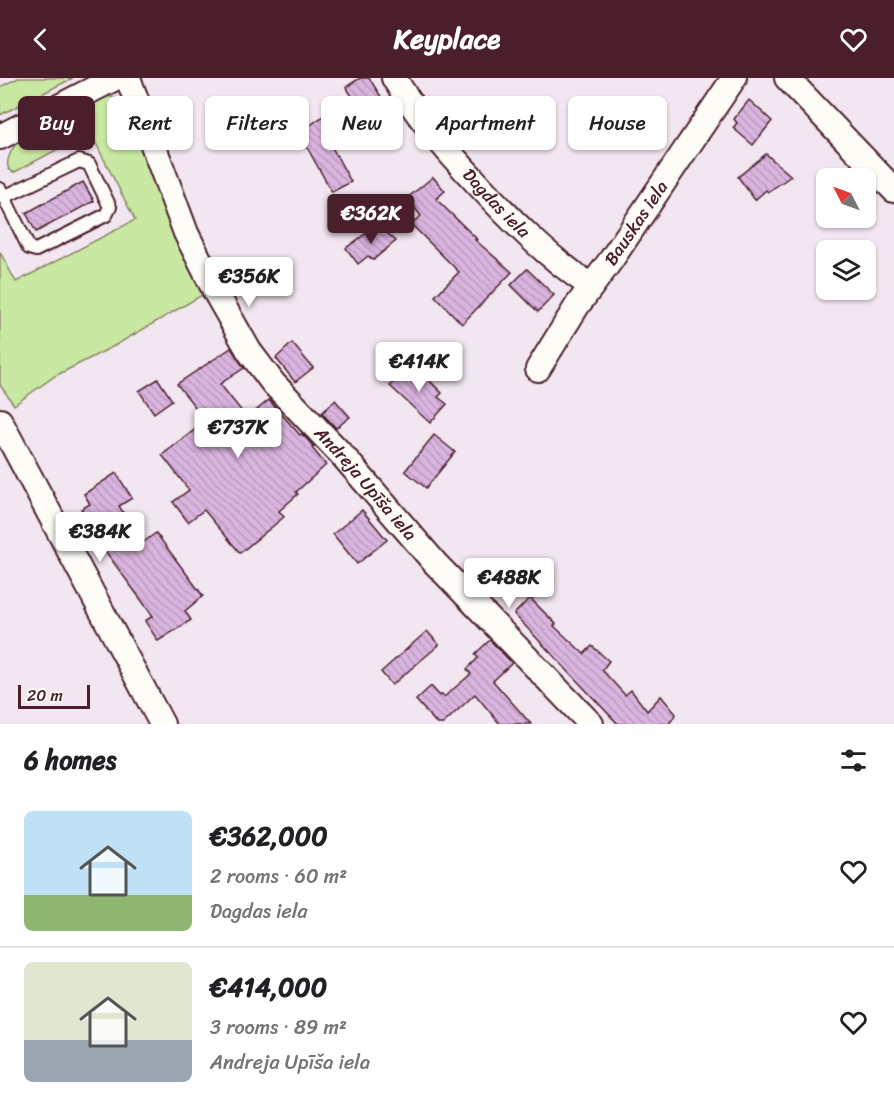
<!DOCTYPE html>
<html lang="en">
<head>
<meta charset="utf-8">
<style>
	:root { --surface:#fff; --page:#f6f6f6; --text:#202124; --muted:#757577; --line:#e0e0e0; --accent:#4a1f2b }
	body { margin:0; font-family:Sriracha,sans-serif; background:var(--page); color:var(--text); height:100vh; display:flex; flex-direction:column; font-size:22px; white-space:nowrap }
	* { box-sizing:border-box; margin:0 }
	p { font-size:20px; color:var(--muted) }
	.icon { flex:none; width:33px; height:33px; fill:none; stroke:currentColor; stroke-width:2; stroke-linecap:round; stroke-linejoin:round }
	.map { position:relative; height:646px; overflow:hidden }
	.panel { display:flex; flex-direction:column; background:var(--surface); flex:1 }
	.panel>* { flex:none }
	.top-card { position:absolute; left:18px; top:18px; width:858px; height:54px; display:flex; gap:12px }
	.needle { width:39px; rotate:312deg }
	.controls { position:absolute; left:816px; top:90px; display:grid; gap:12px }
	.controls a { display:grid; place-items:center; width:60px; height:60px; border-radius:9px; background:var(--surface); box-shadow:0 2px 4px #0004; font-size:30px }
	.scale { position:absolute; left:18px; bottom:15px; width:72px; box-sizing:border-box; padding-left:6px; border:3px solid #4a1f2b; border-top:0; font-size:16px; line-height:21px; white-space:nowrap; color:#4a1f2b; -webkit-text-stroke:4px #fdfcf7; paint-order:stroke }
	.price { position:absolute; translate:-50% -51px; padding:0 14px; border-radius:6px; background:#fff; color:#222; font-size:20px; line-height:39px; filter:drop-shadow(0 2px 3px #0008) }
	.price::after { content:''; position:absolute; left:50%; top:36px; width:18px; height:14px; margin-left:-9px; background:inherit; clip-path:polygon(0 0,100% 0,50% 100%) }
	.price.selected { background:var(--accent); color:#fff }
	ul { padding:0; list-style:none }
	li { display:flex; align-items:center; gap:18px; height:150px; padding:0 24px }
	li+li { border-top:2px solid var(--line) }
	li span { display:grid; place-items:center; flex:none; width:168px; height:120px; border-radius:9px; color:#555 }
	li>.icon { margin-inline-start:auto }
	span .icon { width:72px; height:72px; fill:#fffc; stroke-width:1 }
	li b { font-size:26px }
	h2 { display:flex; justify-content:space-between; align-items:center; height:72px; padding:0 24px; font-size:26px }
	.tag { padding:0 21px; border-radius:9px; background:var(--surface); box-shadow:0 2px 4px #0004; font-size:21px; line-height:54px }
	.tag.selected { background:var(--accent); color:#fff }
	header { display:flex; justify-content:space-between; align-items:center; height:78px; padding:0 24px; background:var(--accent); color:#fff; font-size:27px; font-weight:800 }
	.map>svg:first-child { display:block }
</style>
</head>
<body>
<header><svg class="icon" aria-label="back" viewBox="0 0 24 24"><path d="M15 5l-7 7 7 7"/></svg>Keyplace<svg class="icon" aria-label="heart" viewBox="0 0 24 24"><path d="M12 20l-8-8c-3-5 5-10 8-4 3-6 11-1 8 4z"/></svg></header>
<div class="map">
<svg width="894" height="646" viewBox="0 0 894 646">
	<defs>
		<pattern id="building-back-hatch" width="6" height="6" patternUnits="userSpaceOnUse" patternTransform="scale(1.5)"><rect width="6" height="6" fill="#d9b4de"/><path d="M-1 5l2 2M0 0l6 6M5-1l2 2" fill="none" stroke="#bc9abf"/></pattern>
	</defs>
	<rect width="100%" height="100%" fill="#f2e6f0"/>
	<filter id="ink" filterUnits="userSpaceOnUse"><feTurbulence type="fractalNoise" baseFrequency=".0167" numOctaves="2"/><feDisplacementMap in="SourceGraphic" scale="12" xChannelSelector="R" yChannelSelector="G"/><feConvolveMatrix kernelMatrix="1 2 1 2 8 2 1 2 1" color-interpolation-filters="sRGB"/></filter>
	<g filter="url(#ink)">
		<g fill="#c9e9a2" stroke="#8a8466" stroke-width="1.5">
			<polygon points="18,0 73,0 0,37 0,9"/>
			<path d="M107,18L121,21L127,26L166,135L204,216L114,268L55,298L14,327L0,307V174L16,204L135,142L90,54L15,94C0,93 11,68 21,61Z"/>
		</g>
		<g fill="url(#building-back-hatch)" stroke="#4a1f2b" stroke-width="1.5">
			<polygon points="360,0 369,0 389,31 368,44 364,37 328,62 351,104 332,114 299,55 352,18 346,9"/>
			<polygon points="749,22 772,43 753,67 733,50 737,45 734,41"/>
			<polygon points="766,76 791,98 768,114 766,112 755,122 738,99"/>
			<polygon points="433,99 445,113 436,121 477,161 475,162 512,194 462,246 435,218 459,194 411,146 421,138 407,120"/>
			<polygon points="83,104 94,123 36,154 26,135"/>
			<polygon points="378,147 396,163 373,182 368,178 358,186 346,170"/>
			<polygon points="527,191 554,217 538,234 511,207"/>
			<polygon points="292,265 313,290 295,304 276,280"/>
			<polygon points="231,270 244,290 220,306 247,340 269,322 300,357 302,356 314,369 312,370 326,387 296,414 298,416 279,433 284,439 240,475 204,432 188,444 173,424 189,412 162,377 206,343 177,306"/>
			<polygon points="411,284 442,315 438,319 447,326 430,345 390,308"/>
			<polygon points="158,301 172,322 154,335 139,313"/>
			<polygon points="335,322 350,339 336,350 322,335"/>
			<polygon points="434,357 455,374 426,410 405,393"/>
			<polygon points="116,395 132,420 119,428 142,465 156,455 203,518 185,533 191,542 158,563 145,543 153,538 103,470 104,469 81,431 90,426 84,416"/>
			<polygon points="362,432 387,462 357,486 333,456"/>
			<polygon points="530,520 556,546 554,548 584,576 592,568 609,583 602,592 625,617 631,612 647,633 661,618 676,636 669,646 618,646 514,536"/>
			<polygon points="427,553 439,567 392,607 381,594"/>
			<polygon points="490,562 512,585 493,603 531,646 500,646 475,616 443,646 437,646 416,622 431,608 440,618 442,616 444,619 471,596 467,591 478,580 475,576"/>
		</g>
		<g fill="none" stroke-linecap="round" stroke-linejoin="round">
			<g stroke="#4a1f2b" stroke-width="16">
				<polyline id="lane" points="0,111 4,119 29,170 36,172 106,137 110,129 89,86 79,83 4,119"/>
			</g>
			<g stroke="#4a1f2b" stroke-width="28">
				<g id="street">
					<path id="s1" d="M128,0L186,155L216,215L249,273L273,305L343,378L435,485L591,646"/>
					<path id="s2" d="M394,0C417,38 446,72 476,104C511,142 547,179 591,208"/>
					<polyline points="787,0 894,112"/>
					<polyline points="0,59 115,0"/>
					<path id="s3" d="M538,291L577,228L611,182L734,0"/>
					<polyline points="0,343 162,646"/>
				</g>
			</g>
			<use href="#lane" stroke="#fdfcf7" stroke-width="12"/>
			<use href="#street" stroke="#fdfcf7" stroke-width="24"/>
		</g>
	</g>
	<g text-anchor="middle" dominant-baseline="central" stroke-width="4.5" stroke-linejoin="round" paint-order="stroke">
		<g font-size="18" fill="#4a1f2b" stroke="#fdfcf7">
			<text stroke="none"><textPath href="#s2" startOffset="162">Dagdas iela</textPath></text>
			<text stroke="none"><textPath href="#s3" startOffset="176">Bauskas iela</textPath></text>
			<text stroke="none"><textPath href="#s1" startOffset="476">Andreja Upīša iela</textPath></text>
		</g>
	</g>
</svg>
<div class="controls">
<a><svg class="needle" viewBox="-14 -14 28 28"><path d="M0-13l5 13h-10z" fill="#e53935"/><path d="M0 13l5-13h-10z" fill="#757577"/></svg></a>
<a><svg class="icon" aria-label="layers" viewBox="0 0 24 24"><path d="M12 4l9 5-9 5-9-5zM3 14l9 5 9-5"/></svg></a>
</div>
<div class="scale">20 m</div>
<b class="price selected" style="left:371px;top:167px">€362K</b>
<b class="price" style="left:249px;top:230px">€356K</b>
<b class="price" style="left:419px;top:315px">€414K</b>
<b class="price" style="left:238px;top:381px">€737K</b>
<b class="price" style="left:100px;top:485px">€384K</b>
<b class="price" style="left:509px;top:531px">€488K</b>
<div class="top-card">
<a class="tag selected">Buy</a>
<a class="tag">Rent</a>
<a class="tag">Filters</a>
<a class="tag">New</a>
<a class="tag">Apartment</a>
<a class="tag">House</a>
</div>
</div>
<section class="panel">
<h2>6 homes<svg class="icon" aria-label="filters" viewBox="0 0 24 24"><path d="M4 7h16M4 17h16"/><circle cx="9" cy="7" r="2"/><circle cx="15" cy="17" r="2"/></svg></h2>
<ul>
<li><span style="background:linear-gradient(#bfe0f5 70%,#8fb573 0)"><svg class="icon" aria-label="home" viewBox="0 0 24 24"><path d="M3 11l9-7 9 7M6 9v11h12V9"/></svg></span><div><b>€362,000</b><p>2 rooms · 60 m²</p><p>Dagdas iela</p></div><svg class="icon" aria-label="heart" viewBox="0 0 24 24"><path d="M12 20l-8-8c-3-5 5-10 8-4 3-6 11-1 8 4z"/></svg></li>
<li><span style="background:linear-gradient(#dfe7d0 65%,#9aa5b1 0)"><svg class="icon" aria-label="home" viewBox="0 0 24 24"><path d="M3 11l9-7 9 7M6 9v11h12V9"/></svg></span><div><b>€414,000</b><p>3 rooms · 89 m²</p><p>Andreja Upīša iela</p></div><svg class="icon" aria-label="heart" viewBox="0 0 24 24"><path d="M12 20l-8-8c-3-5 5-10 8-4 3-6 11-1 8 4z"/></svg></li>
</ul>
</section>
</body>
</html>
